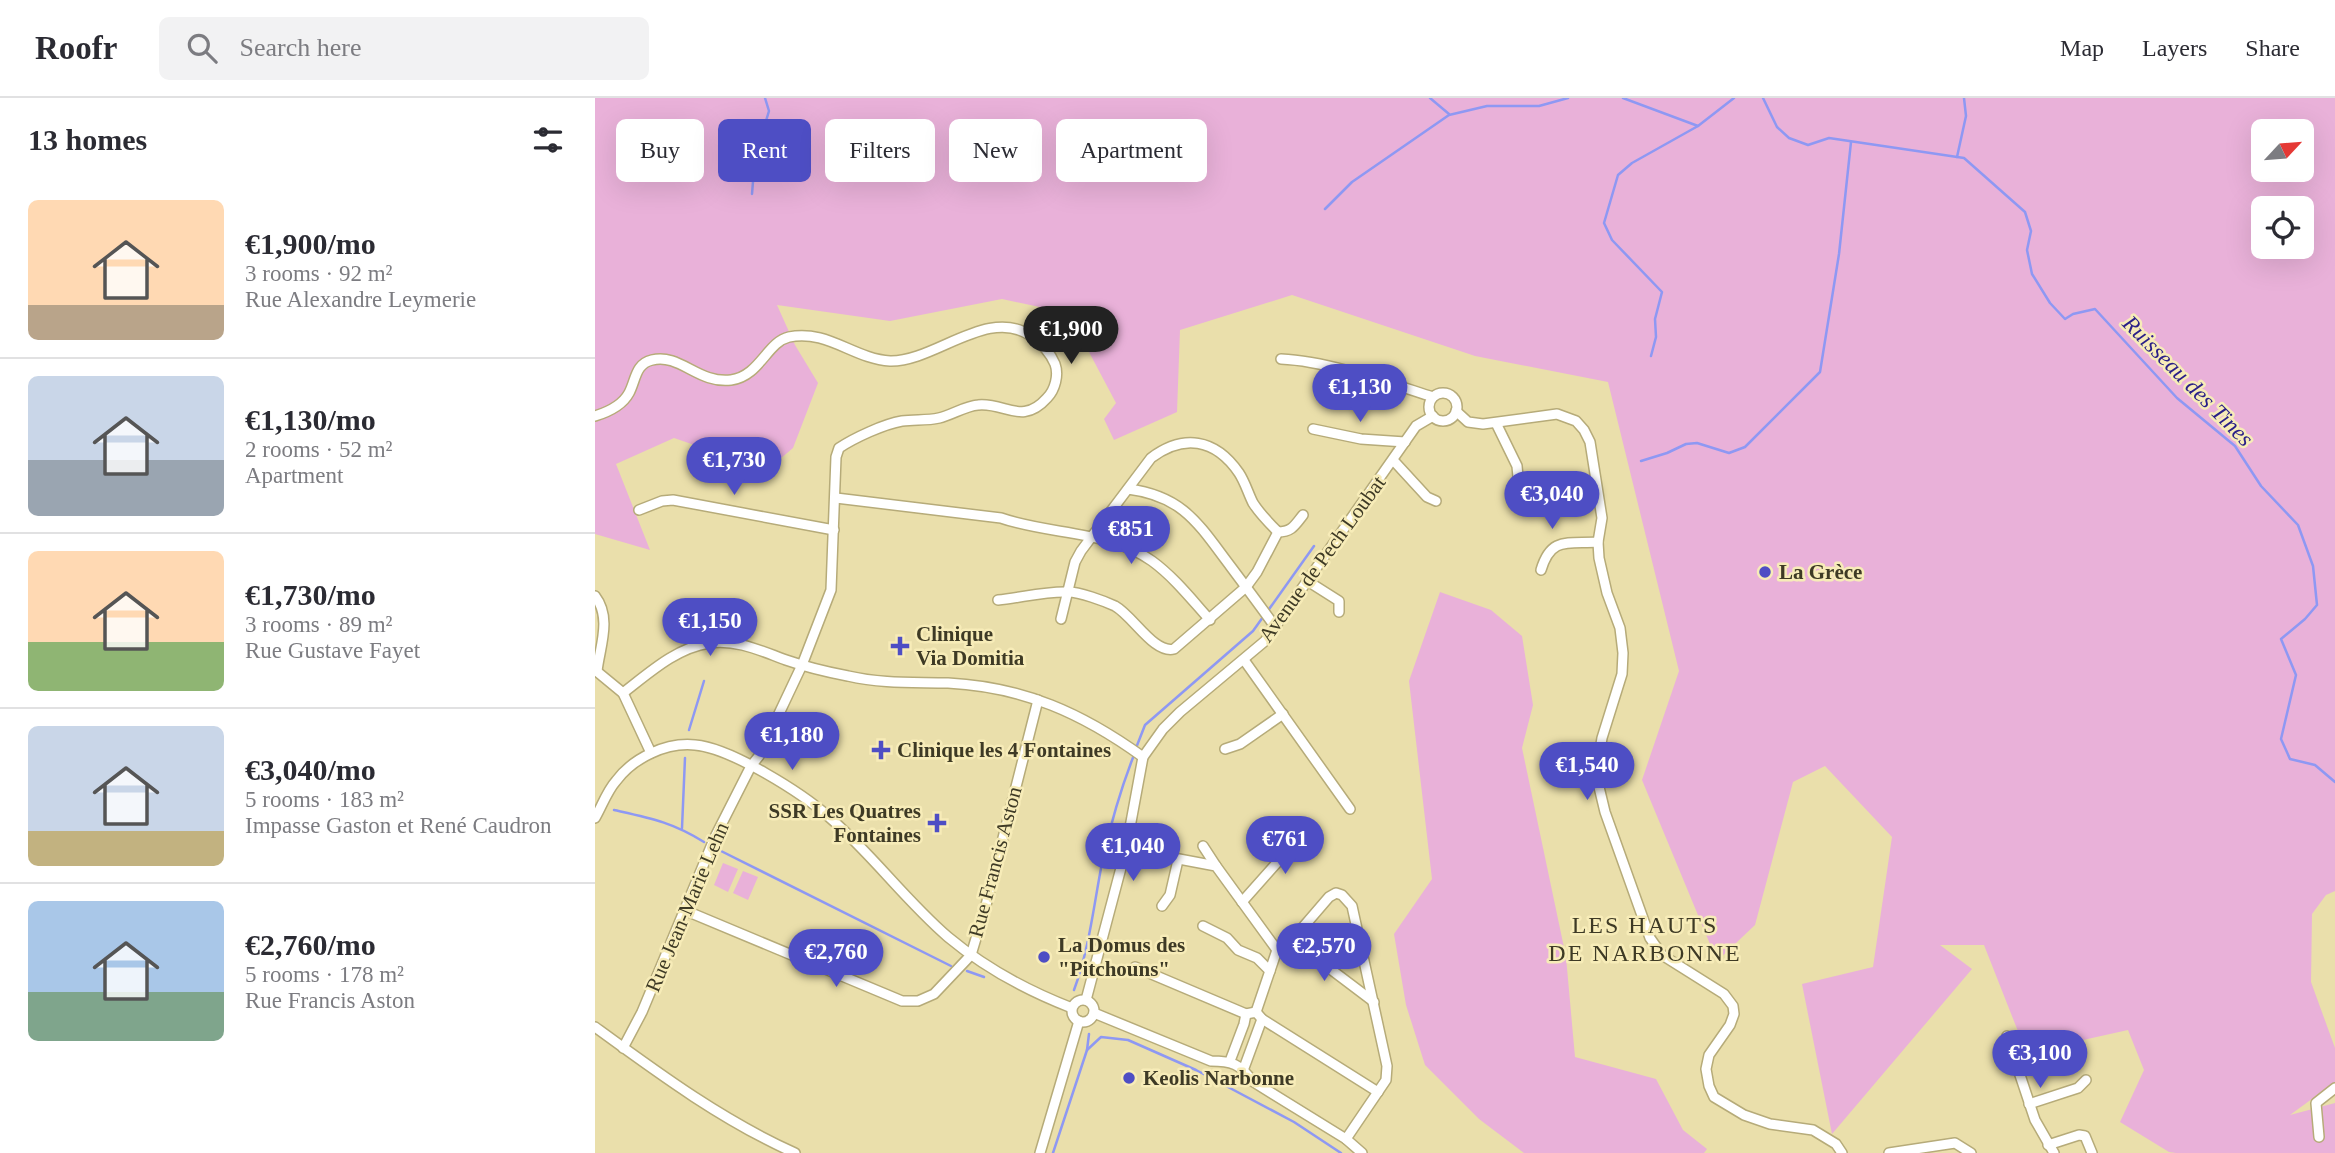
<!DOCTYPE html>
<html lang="en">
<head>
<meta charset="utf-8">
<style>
	:root { --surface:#fff; --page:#f2f2f3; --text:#2b2b33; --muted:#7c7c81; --line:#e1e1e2; --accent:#4e4ec4 }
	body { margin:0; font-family:Georgia,serif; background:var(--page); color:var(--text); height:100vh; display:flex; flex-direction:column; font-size:26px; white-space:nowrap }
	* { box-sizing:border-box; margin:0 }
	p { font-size:23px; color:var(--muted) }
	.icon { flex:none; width:38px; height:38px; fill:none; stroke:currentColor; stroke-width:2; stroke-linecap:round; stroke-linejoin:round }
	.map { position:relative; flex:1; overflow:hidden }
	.sheet { display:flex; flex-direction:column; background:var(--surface); width:595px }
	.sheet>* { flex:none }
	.hud { position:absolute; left:21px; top:21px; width:665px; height:63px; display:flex; gap:14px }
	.needle { width:46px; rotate:64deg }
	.fabs { position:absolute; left:1656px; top:21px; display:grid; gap:14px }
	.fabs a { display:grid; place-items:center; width:63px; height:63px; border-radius:10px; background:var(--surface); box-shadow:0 7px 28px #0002; font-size:35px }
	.price { position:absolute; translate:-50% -60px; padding:0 16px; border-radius:24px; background:var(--accent); color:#fff; font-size:23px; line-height:46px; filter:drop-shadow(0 2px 4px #0008) }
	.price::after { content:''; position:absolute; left:50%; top:42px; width:21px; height:16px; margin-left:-10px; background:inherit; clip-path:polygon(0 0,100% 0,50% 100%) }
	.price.on { background:#222; color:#fff }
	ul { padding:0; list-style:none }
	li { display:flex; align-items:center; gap:21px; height:175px; padding:0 28px }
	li+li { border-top:2px solid var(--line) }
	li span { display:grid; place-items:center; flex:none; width:196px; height:140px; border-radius:10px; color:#555 }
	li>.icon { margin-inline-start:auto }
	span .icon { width:84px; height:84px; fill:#fffc; stroke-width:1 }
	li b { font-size:30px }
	h2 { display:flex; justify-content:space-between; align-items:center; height:84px; padding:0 28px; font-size:30px }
	.tag { padding:0 24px; border-radius:10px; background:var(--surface); box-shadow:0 7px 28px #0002; font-size:24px; line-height:63px }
	.tag.on { background:var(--accent); color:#fff }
	header { display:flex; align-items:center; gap:42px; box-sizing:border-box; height:98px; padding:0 35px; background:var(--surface); border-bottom:2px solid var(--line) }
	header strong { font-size:33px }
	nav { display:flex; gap:38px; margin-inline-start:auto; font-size:24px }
	.search { width:490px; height:63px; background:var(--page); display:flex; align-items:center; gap:18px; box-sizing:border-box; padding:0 24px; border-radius:10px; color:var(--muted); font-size:26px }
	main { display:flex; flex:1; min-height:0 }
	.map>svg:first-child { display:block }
</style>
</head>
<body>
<header>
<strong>Roofr</strong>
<div class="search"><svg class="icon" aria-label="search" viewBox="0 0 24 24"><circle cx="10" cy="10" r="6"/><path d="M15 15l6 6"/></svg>Search here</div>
<nav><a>Map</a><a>Layers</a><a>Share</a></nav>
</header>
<main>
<section class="sheet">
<h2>13 homes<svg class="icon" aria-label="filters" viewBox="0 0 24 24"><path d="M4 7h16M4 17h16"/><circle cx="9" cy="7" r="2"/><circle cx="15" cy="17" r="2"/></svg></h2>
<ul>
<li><span style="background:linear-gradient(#ffd9b3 75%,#b9a48a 0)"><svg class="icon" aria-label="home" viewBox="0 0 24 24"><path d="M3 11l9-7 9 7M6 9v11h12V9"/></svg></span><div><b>€1,900/mo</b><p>3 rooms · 92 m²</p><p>Rue Alexandre Leymerie</p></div></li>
<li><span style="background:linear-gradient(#c9d6e8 60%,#9aa5b1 0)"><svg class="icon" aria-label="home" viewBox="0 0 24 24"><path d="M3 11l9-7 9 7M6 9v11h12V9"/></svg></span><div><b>€1,130/mo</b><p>2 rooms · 52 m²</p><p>Apartment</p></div></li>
<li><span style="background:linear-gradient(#ffd9b3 65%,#8fb573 0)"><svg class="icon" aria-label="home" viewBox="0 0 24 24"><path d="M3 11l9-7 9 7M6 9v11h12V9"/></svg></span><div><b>€1,730/mo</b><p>3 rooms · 89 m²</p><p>Rue Gustave Fayet</p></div></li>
<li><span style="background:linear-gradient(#c9d6e8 75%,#c2b280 0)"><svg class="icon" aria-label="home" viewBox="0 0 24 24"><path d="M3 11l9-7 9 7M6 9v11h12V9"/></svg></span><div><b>€3,040/mo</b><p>5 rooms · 183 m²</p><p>Impasse Gaston et René Caudron</p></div></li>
<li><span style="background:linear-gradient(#a9c7e8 65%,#7fa58c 0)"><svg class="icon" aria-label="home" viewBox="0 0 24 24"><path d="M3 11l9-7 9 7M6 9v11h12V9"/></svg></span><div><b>€2,760/mo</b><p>5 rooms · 178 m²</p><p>Rue Francis Aston</p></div></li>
</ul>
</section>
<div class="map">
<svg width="1740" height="1055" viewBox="0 0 1740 1055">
	<rect width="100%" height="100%" fill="#eadfab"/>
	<g fill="#e9b1d9" fill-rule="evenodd">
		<path d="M0,0H1740V793L1731,797L1717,816L1716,884L1740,950V984L1695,1017L1740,1005V1055H1581L1574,1054L1525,1024L1549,972L1533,932L1470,946H1428L1389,847H1345L1377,871L1237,1036L1207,886L1278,869L1297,739L1230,668L1198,684L1160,827L1122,863L1047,682L1084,573L1013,284L880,258L697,197L585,232L582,314L519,342L509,321L521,305L494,254L459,212L407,201L295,223L182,207L200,247L223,285L198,350L172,372L79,340L21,366L55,452L0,436ZM1668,33H1706V72H1668ZM1668,110H1706V149H1668Z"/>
		<polygon points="845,494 896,512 927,538 938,607 927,650 971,859 980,959 1061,981 1088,1032 1112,1051 1109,1055 929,1055 884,1021 830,967 811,907 799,836 837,781 814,583"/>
		<polygon points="128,765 143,771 133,794 119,787"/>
		<polygon points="148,773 163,779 153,802 138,795"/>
	</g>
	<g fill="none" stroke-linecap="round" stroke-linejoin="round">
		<g stroke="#8e98f3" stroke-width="2.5">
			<polyline points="835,0 854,16"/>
			<polyline points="1028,0 1103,28 1139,0"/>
			<polyline points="1168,0 1182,29 1194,40 1213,47 1234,40 1369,60 1430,114 1436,133 1432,152 1437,176 1455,205 1470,221 1478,216 1500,211 1582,300 1640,348 1666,388 1703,427 1718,468 1722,507 1710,521 1686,541 1701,577 1686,641 1695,661 1720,667 1740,684"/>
			<polyline points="1362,59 1371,18 1369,0"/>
			<polyline points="157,96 160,59 174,13 170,0"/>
			<polyline points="730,111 757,84 854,17 892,8 944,8 973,0"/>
			<polyline points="1056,258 1061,239 1060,221 1067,194 1017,142 1009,125 1023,77 1037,65 1103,28"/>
			<polyline points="1046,363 1072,355 1091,346 1102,345 1134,355 1150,349 1225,274 1244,156 1256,44"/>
			<polyline points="672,514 719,448"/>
			<polyline points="94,632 109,583"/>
			<polyline points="541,650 550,627 658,533 668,519"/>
			<path d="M19,712C55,720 77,724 109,744"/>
			<polyline points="87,730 90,660"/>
			<polyline points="124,752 356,868"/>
			<polyline points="372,873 389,879"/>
			<path d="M479,892C495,849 499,804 508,760C516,725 526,690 539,657"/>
			<polyline points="492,952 506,939 533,942 601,972 699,1024 746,1055"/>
			<polyline points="458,1055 492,952 494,936"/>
		</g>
		<g stroke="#b6ab79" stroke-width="12">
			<g id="minor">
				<path d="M686,261C733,263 794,285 838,299"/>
				<circle cx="848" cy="309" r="14"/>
				<polyline points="861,313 873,324 888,326 962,316 981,323 989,332 995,344 1007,420 1003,444 1004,460 1012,495 1025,530 1028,555 1027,576 1007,640 1003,664 1004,689 1010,714 1055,840 1067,857 1129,896 1138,908 1139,916 1135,927 1114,957 1111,971 1114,988 1119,999 1149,1017 1175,1026 1218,1032 1241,1046 1247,1055"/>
				<path d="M0,318C13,314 27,308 34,295C41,282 40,266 57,262C85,255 103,286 136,282C165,278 172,244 194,239C232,231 259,261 295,263C340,264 393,208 436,238C446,245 455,254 460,266C464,277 460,292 452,300C427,328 410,304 383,307C370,308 357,317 344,320C331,323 319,321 307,323C289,326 259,340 244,350L241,359L236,492L207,567L164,658L156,668L120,739L47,914L28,950"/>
				<polyline points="901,325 922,368 923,379"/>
				<polyline points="718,331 766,341 810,344"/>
				<polyline points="798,362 832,399 841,403"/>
				<path d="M533,391C589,398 604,427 636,469C651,489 666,509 681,530"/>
				<path d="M241,400L406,420C454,437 514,432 557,463C579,479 597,502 615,522"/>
				<polyline points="44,412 67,403 78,402 239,432"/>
				<path d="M946,472C956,438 973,446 1003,444"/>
				<polyline points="714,484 744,503 744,514"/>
				<path d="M0,498C17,520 5,548 2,573"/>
				<path d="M403,502C425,500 450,493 473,494C485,494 509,503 520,508C538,518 559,556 579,551L651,489L662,474L683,434"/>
				<path d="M466,521L480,464L486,453L556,360C588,336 620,340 644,375C650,384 653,395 658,405C665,416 674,425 683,434C697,434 700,427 708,417"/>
				<polyline points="649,562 755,711"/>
				<polyline points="0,572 28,595 56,655"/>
				<path d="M28,595C54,575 81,550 114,545C142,541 166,553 191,562C211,569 232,574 253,578C288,586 318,584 353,585C429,589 487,615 548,659"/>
				<polyline points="630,651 645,646 688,616"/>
				<path d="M0,720C7,708 12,693 21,683C38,660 71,644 100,647C136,650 207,695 234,719C277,756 310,802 353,839C389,869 433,893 477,910"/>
				<polyline points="608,748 621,768"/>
				<polyline points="531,751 621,768 682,852"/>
				<polyline points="647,804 695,750 698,735"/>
				<polyline points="567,808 575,797 583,762"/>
				<polyline points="89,812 307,903 323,903 339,896 376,857 391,807 443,602"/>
				<polyline points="608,828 632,840 643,852 662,860 675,873"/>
				<polyline points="697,842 779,904"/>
				<polyline points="682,852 697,842 734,799 741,795 747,797 757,808 792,968 791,982 751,1041"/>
				<polyline points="540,869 651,916"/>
				<circle cx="488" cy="913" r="11"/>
				<polyline points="491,902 531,751 548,659 568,631 585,614 670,543 821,328 838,318"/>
				<polyline points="661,914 682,852"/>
				<path d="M499,915L616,963C636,963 646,966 657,983L751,1041L767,1055"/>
				<polyline points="667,921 783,994"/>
				<path d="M0,929C63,975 128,1023 200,1055"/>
				<polyline points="1412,938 1440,1022 1459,1055"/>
				<polyline points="635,963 649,926 651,916 661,914 667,921 649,970"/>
				<polyline points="1434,1006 1483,990 1491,982"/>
				<polyline points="1724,1039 1721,1005 1740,990"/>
				<polyline points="1453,1047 1484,1037 1490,1038 1497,1055"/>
				<polyline points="445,1055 484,923"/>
				<polyline points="1294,1055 1360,1045 1376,1055"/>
			</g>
		</g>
		<use href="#minor" stroke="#fff" stroke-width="9"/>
	</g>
	<g fill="#4e4ec4" stroke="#f7ecb8" stroke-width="2.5">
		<circle cx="1170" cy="474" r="7"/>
		<path d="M301.5 537.5h7v7h7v7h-7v7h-7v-7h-7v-7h7z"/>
		<path d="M282.5 641.5h7v7h7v7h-7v7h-7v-7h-7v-7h7z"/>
		<path d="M338.5 714.5h7v7h7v7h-7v7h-7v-7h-7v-7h7z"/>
		<circle cx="449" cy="859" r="7"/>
		<circle cx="534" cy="980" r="7"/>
	</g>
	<g text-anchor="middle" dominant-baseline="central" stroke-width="5" stroke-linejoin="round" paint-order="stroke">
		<g font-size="21" fill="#3e3a25" stroke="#f7ecb8">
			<text transform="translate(727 461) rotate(-54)">Avenue de Pech Loubat</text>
			<text transform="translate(400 764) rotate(-75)">Rue Francis Aston</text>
			<text transform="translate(92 809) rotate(-67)">Rue Jean-Marie Lehn</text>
		</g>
		<g font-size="21" font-weight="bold" fill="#3e3a25" stroke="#f7ecb8" text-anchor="start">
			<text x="1184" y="474">La Grèce</text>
			<text x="321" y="536">Clinique<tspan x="321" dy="24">Via Domitia</tspan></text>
			<text x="302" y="652">Clinique les 4 Fontaines</text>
			<text x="326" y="713" text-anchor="end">SSR Les Quatres<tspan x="326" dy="24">Fontaines</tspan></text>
			<text x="463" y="847">La Domus des<tspan x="463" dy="24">"Pitchouns"</tspan></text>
			<text x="548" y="980">Keolis Narbonne</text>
		</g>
		<g font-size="23" font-style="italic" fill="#2a2088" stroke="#f7ecb8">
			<text transform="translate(1593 283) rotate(45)">Ruisseau des Tines</text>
		</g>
		<g font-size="24" letter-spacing="2" fill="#3e3a25" stroke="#f7ecb8">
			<text x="1050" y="827">LES HAUTS<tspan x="1050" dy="28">DE NARBONNE</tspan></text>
		</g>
	</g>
</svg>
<div class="fabs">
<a><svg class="needle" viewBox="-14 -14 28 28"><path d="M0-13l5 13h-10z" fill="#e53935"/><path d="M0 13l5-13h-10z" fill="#7c7c81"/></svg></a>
<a><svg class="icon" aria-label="locate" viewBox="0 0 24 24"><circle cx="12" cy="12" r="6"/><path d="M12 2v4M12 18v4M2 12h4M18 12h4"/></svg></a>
</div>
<b class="price on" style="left:476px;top:268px">€1,900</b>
<b class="price" style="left:765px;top:326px">€1,130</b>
<b class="price" style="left:139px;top:399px">€1,730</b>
<b class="price" style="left:957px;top:433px">€3,040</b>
<b class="price" style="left:536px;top:468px">€851</b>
<b class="price" style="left:115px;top:560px">€1,150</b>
<b class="price" style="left:197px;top:674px">€1,180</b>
<b class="price" style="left:992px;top:704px">€1,540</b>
<b class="price" style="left:690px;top:778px">€761</b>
<b class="price" style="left:538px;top:785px">€1,040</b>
<b class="price" style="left:729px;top:885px">€2,570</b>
<b class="price" style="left:241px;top:891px">€2,760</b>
<b class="price" style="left:1445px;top:992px">€3,100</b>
<div class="hud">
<a class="tag">Buy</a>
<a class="tag on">Rent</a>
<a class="tag">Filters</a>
<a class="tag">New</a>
<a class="tag">Apartment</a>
</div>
</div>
</main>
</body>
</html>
